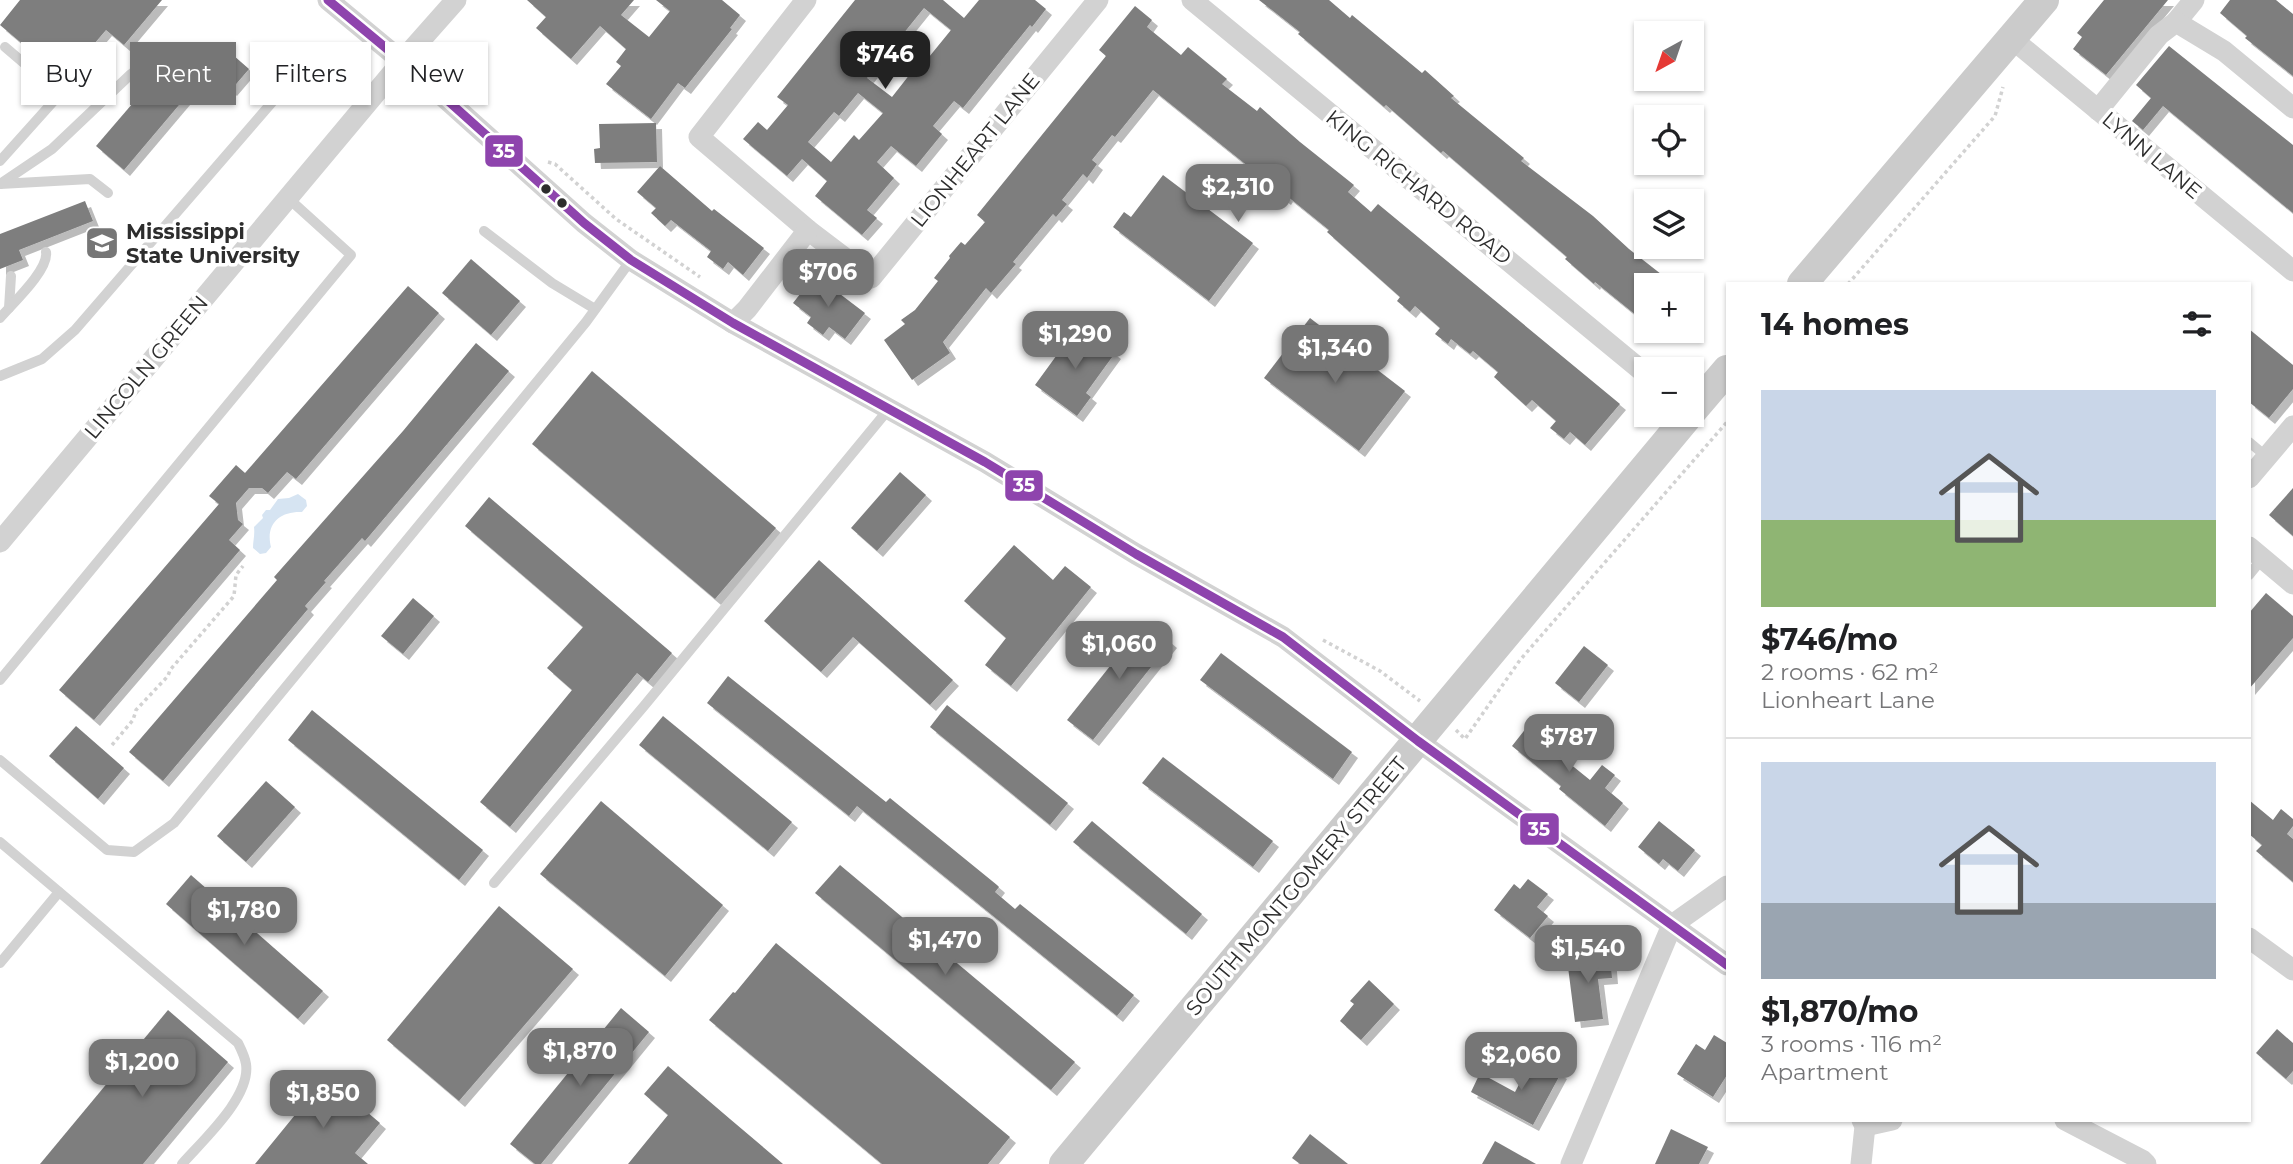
<!DOCTYPE html>
<html lang="en">
<head>
<meta charset="utf-8">
<style>
	:root { --surface:#fff; --page:#f6f6f6; --text:#202124; --muted:#757577; --line:#e0e0e0; --accent:#767676 }
	body { margin:0; font-family:Montserrat,sans-serif; background:var(--page); color:var(--text); height:100vh; display:flex; flex-direction:column; font-size:26px; white-space:nowrap }
	* { box-sizing:border-box; margin:0 }
	p { font-size:23px; color:var(--muted) }
	.icon { flex:none; width:38px; height:38px; fill:none; stroke:currentColor; stroke-width:2; stroke-linecap:round; stroke-linejoin:round }
	.map { position:relative; flex:1; overflow:hidden }
	.details { position:absolute; left:1726px; top:282px; width:525px; height:840px; display:flex; flex-direction:column; background:var(--surface); border-radius:0px; box-shadow:0 2px 5px #0004 }
	.details>* { flex:none }
	.hud { position:absolute; left:21px; top:42px; width:665px; height:63px; display:flex; gap:14px }
	.needle { width:46px; rotate:220deg }
	.buttons { position:absolute; left:1634px; top:21px; display:grid; gap:14px }
	.buttons a { display:grid; place-items:center; width:70px; height:70px; border-radius:0px; background:var(--surface); box-shadow:0 2px 5px #0004; font-size:35px }
	.price { position:absolute; translate:-50% -60px; padding:0 16px; border-radius:14px; background:var(--accent); color:#fff; font-size:23px; line-height:46px; filter:drop-shadow(0 2px 4px #0008) }
	.price::after { content:''; position:absolute; left:50%; top:42px; width:21px; height:16px; margin-left:-10px; background:inherit; clip-path:polygon(0 0,100% 0,50% 100%) }
	.price.current { background:#222; color:#fff }
	ul { padding:0; list-style:none }
	li { display:grid; align-content:center; gap:14px; height:371px; padding:0 35px }
	li+li { border-top:2px solid var(--line) }
	li span { display:grid; place-items:center; height:217px; border-radius:0px; color:#555 }
	li>.icon { margin-inline-start:auto }
	span .icon { width:126px; height:126px; fill:#fffc; stroke-width:1 }
	li b { font-size:30px }
	h2 { display:flex; justify-content:space-between; align-items:center; height:84px; padding:0 35px; font-size:30px }
	.tag { padding:0 24px; border-radius:0px; background:var(--surface); box-shadow:0 2px 5px #0004; font-size:24px; line-height:63px }
	.tag.current { background:var(--accent); color:#fff }
	.map>svg:first-child { display:block }
</style>
</head>
<body>
<div class="map">
<svg width="2293" height="1164" viewBox="0 0 2293 1164">
	<defs>
		<filter id="shadow"><feDropShadow dx="6" dy="6" stdDeviation="0" flood-color="#0004"/></filter>
	</defs>
	<rect width="100%" height="100%" fill="#fff"/>
	<path fill="#d6e4f2" d="M298,494L306,500L307,506L302,512C280,511 265,524 271,547L266,553L260,554L253,548C253,541 255,535 254,527L263,518L262,515L266,510H270L278,499L289,498Z"/>
	<g fill="#7e7e7e" fill-rule="evenodd" filter="url(#shadow)">
		<polygon points="20,0 162,0 124,45 106,30 64,79 0,25"/>
		<polygon points="527,0 634,0 621,15 649,37 670,11 656,0 722,0 740,15 730,28 732,29 685,88 678,83 651,119 606,84 621,66 616,62 626,49 600,26 571,59 536,28 546,17"/>
		<path d="M855,0H943L964,18L979,0H1035L1046,9L1032,27L1030,25L963,108L954,101L933,126L942,134L916,166L891,146L877,162L894,178L867,210L877,218L862,235L815,196L827,181L802,159L787,176L743,139L758,122L767,130L788,105L777,97ZM924,8L951,30L929,57L903,34ZM890,49L914,69L892,97L867,78ZM858,93L883,113L859,140L854,135L831,162L808,142L834,112L839,116Z"/>
		<polygon points="1259,0 1329,0 1350,18 1352,15 1422,73 1425,70 1454,96 1451,98 1524,158 1521,161 1593,216 1629,249 1675,285 1647,285 1647,324 1595,282 1594,284 1565,259 1567,257 1443,151 1441,153 1386,105 1384,107 1309,43 1298,34 1300,32"/>
		<polygon points="2104,0 2168,0 2106,75 2073,49 2082,37 2077,33"/>
		<polygon points="2230,0 2276,0 2293,14 2293,76 2245,38 2247,36 2220,13"/>
		<polygon points="1135,6 1152,20 1147,27 1181,55 1188,47 1227,79 1222,84 1257,111 1260,107 1300,142 1354,185 1348,192 1371,212 1378,204 1620,404 1585,445 1570,432 1564,439 1550,428 1556,421 1532,400 1526,406 1494,377 1498,372 1473,351 1470,354 1451,339 1448,344 1435,334 1440,328 1415,306 1410,312 1397,301 1400,297 1327,232 1329,230 1287,196 1285,199 1248,169 1249,167 1153,90 1115,137 1112,135 1092,160 1097,164 1087,178 1083,174 1062,200 1067,204 1056,217 1053,214 1013,262 1016,264 991,293 986,288 943,342 950,353 912,380 884,340 905,324 901,320 915,310 938,281 934,278 950,258 949,256 961,242 965,245 985,222 977,215 1106,56 1099,50"/>
		<polygon points="2169,46 2293,145 2293,213 2163,106 2143,130 2132,121 2151,98 2136,85"/>
		<polygon points="233,55 249,69 231,90 216,76 228,66"/>
		<polygon points="163,68 190,92 124,170 96,146"/>
		<polygon points="656,123 657,162 595,163 594,149 600,148 599,124"/>
		<polygon points="660,166 712,211 714,209 764,248 743,275 728,262 723,269 707,257 711,251 671,220 665,226 651,213 656,208 637,192"/>
		<polygon points="1163,175 1253,243 1209,301 1113,227 1124,212 1131,217"/>
		<polygon points="85,201 93,221 19,250 23,260 0,269 0,234"/>
		<polygon points="471,259 520,301 491,335 442,293"/>
		<polygon points="815,275 865,313 845,339 829,327 823,335 807,323 811,317 793,303"/>
		<polygon points="408,286 439,313 296,479 287,472 268,493 262,488 249,488 236,503 238,520 243,524 229,540 240,550 94,720 59,690 219,504 209,496 236,465 245,473"/>
		<polygon points="1310,318 1405,391 1359,451 1264,378"/>
		<polygon points="1078,326 1115,353 1086,393 1091,397 1077,416 1035,385"/>
		<polygon points="2249,329 2293,365 2293,389 2269,418 2249,402"/>
		<polygon points="476,343 509,371 365,541 362,538 324,581 326,582 305,606 308,609 163,781 129,752 277,580 274,577 403,431"/>
		<polygon points="592,371 776,528 715,599 532,444"/>
		<polygon points="900,472 926,495 877,551 851,528"/>
		<polygon points="2293,488 2293,536 2269,515"/>
		<polygon points="489,497 672,653 648,682 637,673 510,827 480,802 572,690 547,668 583,627 465,526"/>
		<polygon points="1014,545 1053,580 1065,566 1091,587 1011,686 985,665 1006,638 964,601"/>
		<polygon points="819,560 953,680 930,705 853,637 821,672 764,621"/>
		<polygon points="2266,593 2293,616 2293,638 2249,689 2249,613"/>
		<polygon points="413,598 434,616 403,654 381,636"/>
		<polygon points="1146,621 1171,642 1093,740 1067,720"/>
		<polygon points="1584,646 1608,665 1579,702 1555,683"/>
		<polygon points="1221,653 1352,752 1333,779 1200,680"/>
		<polygon points="728,676 886,802 890,798 997,885 999,887 995,892 1015,909 1020,904 1134,995 1117,1016 857,806 849,816 707,703"/>
		<polygon points="947,705 1068,803 1050,825 930,727"/>
		<polygon points="312,710 483,850 459,880 288,740"/>
		<polygon points="663,716 792,822 768,851 639,745"/>
		<polygon points="1531,722 1565,748 1559,755 1590,780 1602,765 1615,775 1605,788 1623,803 1605,826 1559,789 1561,786 1512,746"/>
		<polygon points="76,726 124,768 98,799 49,756"/>
		<polygon points="1163,757 1273,841 1253,867 1142,783"/>
		<polygon points="266,781 295,807 246,862 217,836"/>
		<polygon points="2249,800 2273,820 2281,809 2293,819 2293,826 2287,834 2293,839 2293,882 2256,851 2262,845 2249,834"/>
		<polygon points="601,801 723,905 665,976 540,874"/>
		<polygon points="1092,821 1202,914 1186,934 1073,842"/>
		<polygon points="1659,821 1695,850 1678,871 1663,859 1659,864 1638,847"/>
		<polygon points="840,865 1075,1062 1051,1090 815,893"/>
		<polygon points="191,875 323,991 298,1019 166,904"/>
		<polygon points="1528,879 1548,894 1537,907 1548,916 1530,938 1494,910 1514,884 1520,889"/>
		<polygon points="499,906 573,969 459,1101 387,1040"/>
		<polygon points="776,943 1010,1137 988,1164 882,1164 709,1020 733,992 735,993"/>
		<polygon points="1610,954 1612,978 1598,979 1603,1019 1575,1022 1567,959"/>
		<polygon points="1369,980 1394,1004 1361,1040 1340,1021 1354,1004 1350,1001"/>
		<polygon points="621,1008 649,1032 541,1164 535,1164 510,1144"/>
		<polygon points="168,1010 228,1062 143,1164 40,1164"/>
		<polygon points="2277,1029 2293,1043 2293,1071 2286,1079 2256,1053"/>
		<polygon points="1714,1035 1727,1043 1727,1075 1713,1097 1677,1074 1696,1044 1705,1050"/>
		<polygon points="1533,1058 1561,1073 1533,1125 1471,1092 1480,1073 1515,1092"/>
		<polygon points="668,1066 730,1119 783,1164 628,1164 668,1115 644,1094"/>
		<polygon points="321,1073 380,1123 355,1153 368,1164 255,1164 308,1099 302,1094"/>
		<polygon points="1671,1129 1708,1147 1699,1164 1655,1164"/>
		<polygon points="1310,1134 1348,1164 1300,1164 1292,1158"/>
		<polygon points="1495,1141 1536,1164 1482,1164"/>
	</g>
	<g fill="none" stroke-linecap="round" stroke-linejoin="round">
		<g stroke="#d2d2d2" stroke-width="3.5" stroke-dasharray="3.5 3.5" stroke-linecap="butt">
			<polyline points="548,162 555,164 616,219 700,277"/>
			<polyline points="1848,284 1995,116 2003,87"/>
			<polyline points="1323,640 1380,671 1420,701"/>
			<polyline points="1456,730 1465,739 1520,660 1727,422"/>
			<polyline points="112,745 133,720 136,710 168,676 170,670 234,596 236,575 243,566"/>
		</g>
		<g stroke="#d2d2d2" stroke-width="10">
			<polyline points="0,161 60,94 5,47"/>
			<polyline points="0,184 52,149 131,74 155,54 179,48 198,50 221,62"/>
			<polyline points="0,184 90,179 108,193"/>
			<polyline points="484,231 552,283 595,309"/>
			<polyline points="9,308 11,276"/>
			<path d="M0,318C12,304 49,270 46,252"/>
			<polyline points="0,376 42,359 75,330 300,70"/>
			<polyline points="2249,442 2267,457"/>
			<polyline points="2249,575 2262,559"/>
			<polyline points="0,680 351,255 288,198"/>
			<polyline points="0,760 107,850 134,852 174,823 586,322 631,260"/>
			<path d="M0,842L238,1043C241,1049 245,1057 246,1064C251,1097 203,1140 182,1164"/>
			<polyline points="494,883 644,706 888,410"/>
			<polyline points="0,963 59,892"/>
		</g>
		<g stroke="#d2d2d2" stroke-width="21">
			<polyline points="328,0 427,82 584,223 631,260 733,323 985,462 1136,554 1283,637 1418,741 1727,965"/>
			<polyline points="806,0 699,137 808,230 871,278 1098,0"/>
			<polyline points="1192,0 1647,375"/>
			<polyline points="2176,22 2194,0"/>
			<polyline points="2011,38 2293,271"/>
			<polyline points="2098,110 2159,35 2176,22 2224,51 2293,108"/>
			<polyline points="733,323 747,309 808,230"/>
			<polyline points="2249,478 2293,426"/>
			<polyline points="0,542 410,52 456,0"/>
			<polyline points="2249,547 2293,584"/>
			<polyline points="2249,938 2293,970"/>
			<polyline points="2065,1120 2142,1160 2146,1164"/>
			<polyline points="1865,1126 1892,1120"/>
			<polyline points="1571,1164 1672,925 1727,886"/>
			<polyline points="1861,1164 1865,1126 1862,1120"/>
		</g>
		<g stroke="#cbcbcb" stroke-width="30">
			<polyline points="1802,284 2044,0"/>
			<polyline points="1692,411 1727,370"/>
			<polyline points="1064,1164 1689,415"/>
		</g>
		<g stroke="#fff" stroke-width="14">
			<polyline id="bus-1" points="328,0 427,82 584,223 631,260 733,323 985,462 1136,554 1283,637 1418,741 1727,965"/>
		</g>
		<use href="#bus-1" stroke="#8e44ad" stroke-width="9"/>
	</g>
	<defs>
		<g id="university-square" transform="scale(1.75)"><rect x="-9" y="-9" width="18" height="18" rx="4" fill="#767676" stroke="#fff"/><path d="M0-5L7-2L0 1L-7-2ZM-4 1L0 2.5L4 1V4Q0 6-4 4Z" fill="#fff"/></g>
	</defs>
	<g fill-rule="evenodd">
		<use href="#university-square" x="102" y="243"/>
	</g>
	<g fill="#2d2d2d" stroke="#fff" stroke-width="2.5">
		<circle cx="546" cy="189" r="6"/>
		<circle cx="562" cy="203" r="6"/>
	</g>
	<g text-anchor="middle" dominant-baseline="central" stroke-width="7" stroke-linejoin="round" paint-order="stroke">
		<g font-size="21" fill="#2d2d2d" stroke="#fff">
			<text transform="translate(975 150) rotate(-51)">LIONHEART LANE</text>
			<text transform="translate(2152 155) rotate(40)">LYNN LANE</text>
			<text transform="translate(1419 187) rotate(39)">KING RICHARD ROAD</text>
			<text transform="translate(146 367) rotate(-50)">LINCOLN GREEN</text>
			<text transform="translate(1296 886) rotate(-50)">SOUTH MONTGOMERY STREET</text>
		</g>
		<g font-size="21" font-weight="bold" fill="#2d2d2d" stroke="#fff" text-anchor="start">
			<text x="126" y="231">Mississippi<tspan x="126" dy="24">State University</tspan></text>
		</g>
	</g>
	<g stroke="#fff" stroke-width="2.5">
		<rect x="484" y="134" width="40" height="34" rx="7" fill="#8e44ad"/>
		<rect x="1004" y="469" width="40" height="33" rx="7" fill="#8e44ad"/>
		<rect x="1519" y="812" width="41" height="34" rx="7" fill="#8e44ad"/>
	</g>
	<g font-size="19" text-anchor="middle" font-weight="bold" fill="#fff">
		<text x="504" y="158">35</text>
		<text x="1024" y="492">35</text>
		<text x="1539" y="836">35</text>
	</g>
</svg>
<div class="buttons">
<a><svg class="needle" viewBox="-14 -14 28 28"><path d="M0-13l5 13h-10z" fill="#e53935"/><path d="M0 13l5-13h-10z" fill="#757577"/></svg></a>
<a><svg class="icon" aria-label="locate" viewBox="0 0 24 24"><circle cx="12" cy="12" r="6"/><path d="M12 2v4M12 18v4M2 12h4M18 12h4"/></svg></a>
<a><svg class="icon" aria-label="layers" viewBox="0 0 24 24"><path d="M12 4l9 5-9 5-9-5zM3 14l9 5 9-5"/></svg></a>
<a>+</a>
<a>−</a>
</div>
<b class="price current" style="left:885px;top:91px">$746</b>
<b class="price" style="left:1238px;top:224px">$2,310</b>
<b class="price" style="left:828px;top:309px">$706</b>
<b class="price" style="left:1075px;top:371px">$1,290</b>
<b class="price" style="left:1335px;top:385px">$1,340</b>
<b class="price" style="left:1119px;top:681px">$1,060</b>
<b class="price" style="left:1569px;top:774px">$787</b>
<b class="price" style="left:244px;top:947px">$1,780</b>
<b class="price" style="left:945px;top:977px">$1,470</b>
<b class="price" style="left:1588px;top:985px">$1,540</b>
<b class="price" style="left:580px;top:1088px">$1,870</b>
<b class="price" style="left:1521px;top:1092px">$2,060</b>
<b class="price" style="left:142px;top:1099px">$1,200</b>
<b class="price" style="left:323px;top:1130px">$1,850</b>
<div class="hud">
<a class="tag">Buy</a>
<a class="tag current">Rent</a>
<a class="tag">Filters</a>
<a class="tag">New</a>
</div>
<section class="details">
<h2>14 homes<svg class="icon" aria-label="filters" viewBox="0 0 24 24"><path d="M4 7h16M4 17h16"/><circle cx="9" cy="7" r="2"/><circle cx="15" cy="17" r="2"/></svg></h2>
<ul>
<li><span style="background:linear-gradient(#c9d6e8 60%,#8fb573 0)"><svg class="icon" aria-label="home" viewBox="0 0 24 24"><path d="M3 11l9-7 9 7M6 9v11h12V9"/></svg></span><div><b>$746/mo</b><p>2 rooms · 62 m²</p><p>Lionheart Lane</p></div></li>
<li><span style="background:linear-gradient(#c9d6e8 65%,#9aa5b1 0)"><svg class="icon" aria-label="home" viewBox="0 0 24 24"><path d="M3 11l9-7 9 7M6 9v11h12V9"/></svg></span><div><b>$1,870/mo</b><p>3 rooms · 116 m²</p><p>Apartment</p></div></li>
</ul>
</section>
</div>
</body>
</html>
